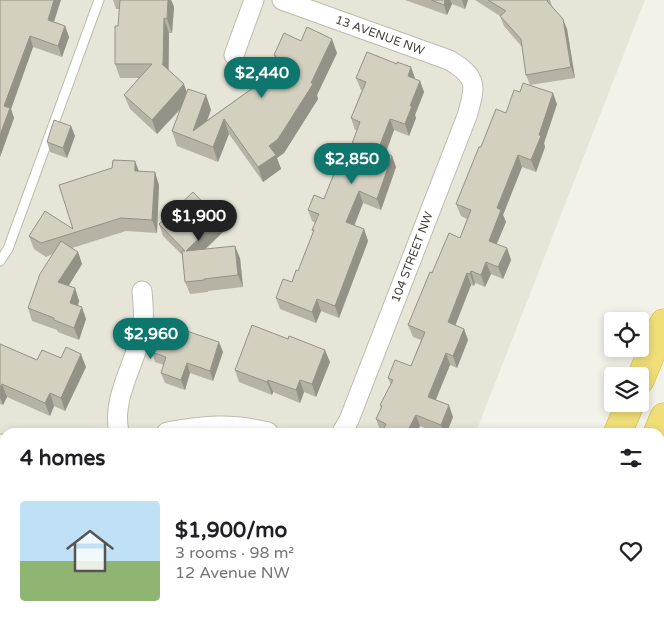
<!DOCTYPE html>
<html lang="en">
<head>
<meta charset="utf-8">
<style>
	:root { --surface:#fff; --page:#f6f6f6; --text:#202124; --muted:#757577; --accent:#0f766e }
	body { margin:0; font-family:"Varela Round",sans-serif; background:var(--page); color:var(--text); height:100vh; display:flex; flex-direction:column; font-size:19px; white-space:nowrap }
	* { box-sizing:border-box; margin:0 }
	p { font-size:16px; color:var(--muted) }
	.icon { flex:none; width:28px; height:28px; fill:none; stroke:currentColor; stroke-width:2; stroke-linecap:round; stroke-linejoin:round }
	.map { position:relative; flex:1; overflow:hidden }
	.sheet { position:absolute; left:0px; top:428px; width:665px; height:196px; display:flex; flex-direction:column; background:var(--surface); border-radius:15px 15px 0 0; box-shadow:0 2px 8px #0003 }
	.sheet>* { flex:none }
	.controls { position:absolute; left:604px; top:312px; display:grid; gap:10px }
	.controls a { display:grid; place-items:center; width:45px; height:45px; border-radius:5px; background:var(--surface); box-shadow:0 2px 8px #0003; font-size:25px }
	.price { position:absolute; translate:-50% -42px; padding:0 11px; border-radius:18px; background:var(--accent); color:#fff; font-size:16px; line-height:32px; filter:drop-shadow(0 1px 2px #0008) }
	.price::after { content:''; position:absolute; left:50%; top:30px; width:15px; height:11px; margin-left:-8px; background:inherit; clip-path:polygon(0 0,100% 0,50% 100%) }
	.price.on { background:#222; color:#fff }
	ul { padding:0; list-style:none }
	li { display:flex; align-items:center; gap:15px; height:125px; padding:0 20px }
	li span { display:grid; place-items:center; flex:none; width:140px; height:100px; border-radius:5px; color:#555 }
	li>.icon { margin-inline-start:auto }
	span .icon { width:60px; height:60px; fill:#fffc; stroke-width:1 }
	li b { font-size:21px }
	h2 { display:flex; justify-content:space-between; align-items:center; height:60px; padding:0 20px; font-size:21px }
	.map>svg:first-child { display:block }
</style>
</head>
<body>
<div class="map">
<svg width="664" height="623" viewBox="0 0 664 623">
	<rect width="100%" height="100%" fill="#f3f2e9"/>
	<polygon fill="#e6e5d8" points="0,0 645,0 476,432 5,432 5,619 403,619 401,623 0,623"/>
	<g fill="none" stroke-linecap="round" stroke-linejoin="round">
		<polyline stroke="#acc4ea" stroke-width="5.5" points="0,596 5,597"/>
		<g stroke="#bebbad" stroke-width="11">
			<polyline id="lane" points="0,261 8,249 99,0"/>
		</g>
		<g stroke="#bebbad" stroke-width="21">
			<g id="street">
				<path d="M282,0L449,60C478,77 476,86 467,116L349,420L342,432"/>
				<polyline points="234,55 254,0"/>
				<path d="M119,432C111,398 136,363 142,330C145,317 143,304 142,291"/>
				<path d="M167,432C206,425 230,423 268,432"/>
				<polyline points="0,444 5,445"/>
			</g>
		</g>
		<g stroke="#cfb748" stroke-width="29">
			<g id="highway">
				<polyline points="640,380 664,323"/>
				<polyline points="618,432 630,404"/>
				<polyline points="658,432 664,417"/>
				<polyline points="660,567 664,554"/>
				<polyline points="544,623 545,619"/>
				<polyline points="589,623 591,619"/>
				<polyline points="643,623 644,619"/>
			</g>
		</g>
		<use href="#lane" stroke="#fff" stroke-width="9"/>
		<use href="#street" stroke="#fff" stroke-width="19"/>
		<use href="#highway" stroke="#f0df77" stroke-width="28"/>
	</g>
	<g fill="#b6b3a5">
		<polygon points="0,0 65,26 69,37 62,57 33,47 11,109 14,118 0,157"/>
		<polygon points="113,0 171,0 174,7 172,33 169,33 169,70 187,92 206,95 211,110 207,120 257,85 275,58 274,55 301,41 337,53 317,95 318,99 284,153 277,158 281,169 263,182 229,134 218,162 177,146 172,131 181,109 157,134 130,109 124,95 139,78 120,78 115,64 120,9 116,9"/>
		<polygon points="405,0 468,0 465,9 452,4 447,15"/>
		<polygon points="475,0 550,0 552,6 567,29 575,78 530,85 557,104 544,143 545,147 536,172 522,167 503,215 506,222 497,244 507,248 511,260 503,279 491,274 485,287 475,283 474,286 471,285 455,325 464,329 468,340 457,368 450,365 436,400 453,417 447,432 435,432 420,426 383,432 380,430 376,419 381,408 380,405 391,385 388,378 411,366 421,340 413,337 408,325 432,273 460,238 467,219 461,216 456,204 481,147 506,113 520,92 530,85 526,75 522,47 504,26 500,16"/>
		<polygon points="356,78 415,78 415,79 420,81 424,92 415,115 416,118 409,136 394,130 386,153 392,156 396,167 381,210 363,203 354,225 364,229 368,241 339,318 321,311 316,323 280,309 276,298 292,282 298,271 313,232 312,230 315,223 312,221 308,210 324,199 343,168 357,130 355,130 351,118 362,90 361,90"/>
		<polygon points="71,126 75,136 67,158 50,152 47,142"/>
		<polygon points="139,172 159,185 157,233 126,231 72,248 78,252 82,264 68,286 75,288 79,301 78,306 86,319 79,340 58,332 57,330 32,321 28,308 53,254 46,257 34,249 29,236 73,229"/>
		<polygon points="219,219 224,231 205,249 240,258 243,287 208,291 208,292 190,294 185,282 183,256 163,236 159,224"/>
		<polygon points="0,344 37,360 61,358 86,367 65,411 54,406 50,416 7,397 3,405 0,404"/>
		<polygon points="152,352 223,352 213,381 190,373 185,390 165,383 161,373 164,365 155,362"/>
		<polygon points="330,362 316,397 304,392 300,403 273,392 272,395 239,382 235,370"/>
		<polygon points="0,474 5,476 5,532 0,531"/>
	</g>
	<g fill="#949286">
		<polygon points="54,0 61,0 51,31 48,20"/>
		<polygon points="168,0 171,0 174,7 172,33 167,19"/>
		<polygon points="445,0 450,0 452,4 447,15 444,5"/>
		<polygon points="462,0 468,0 465,9"/>
		<polygon points="164,18 169,33 168,78 163,64"/>
		<polygon points="563,19 567,29 575,78 571,67"/>
		<polygon points="65,26 69,37 62,57 58,46"/>
		<polygon points="30,36 33,47 11,109 14,118 0,157 0,135 4,106"/>
		<polygon points="332,39 337,53 317,95 318,99 284,153 277,158 281,169 263,182 258,167 269,146 311,83"/>
		<polygon points="411,67 415,78 412,88 408,76"/>
		<polygon points="420,81 424,92 415,115 416,118 409,136 405,124 410,106"/>
		<polygon points="184,84 189,99 157,134 152,120"/>
		<polygon points="553,93 557,104 544,143 545,147 536,172 531,160 539,135"/>
		<polygon points="206,95 211,110 199,142 193,131"/>
		<polygon points="224,119 229,134 218,162 213,147"/>
		<polygon points="390,119 394,130 382,162 378,150"/>
		<polygon points="71,126 75,136 67,158 63,148"/>
		<polygon points="518,155 522,167 503,215 506,222 493,252 489,241 497,208"/>
		<polygon points="392,156 396,167 381,210 377,199"/>
		<polygon points="135,161 140,174 135,171"/>
		<polygon points="155,172 159,185 157,233 152,220"/>
		<polygon points="359,191 363,203 351,234 346,222"/>
		<polygon points="219,219 224,231 191,263 186,251"/>
		<polygon points="364,229 368,241 339,318 335,306"/>
		<polygon points="235,246 240,258 243,287 238,275"/>
		<polygon points="507,248 511,260 503,279 498,267"/>
		<polygon points="78,252 82,264 63,295 58,282"/>
		<polygon points="486,262 491,274 485,287 481,275"/>
		<polygon points="471,271 475,283 474,286 470,274"/>
		<polygon points="467,273 471,285 452,334 448,322"/>
		<polygon points="75,288 79,301 74,315 70,303"/>
		<polygon points="317,299 321,311 316,323 312,312"/>
		<polygon points="82,307 86,319 79,340 74,328"/>
		<polygon points="464,329 468,340 457,368 453,356"/>
		<polygon points="219,342 223,352 213,381 210,371"/>
		<polygon points="325,350 330,362 316,397 312,384"/>
		<polygon points="446,353 450,365 432,408 428,397"/>
		<polygon points="81,354 86,367 65,411 61,398"/>
		<polygon points="187,363 190,373 185,390 181,380"/>
		<polygon points="268,380 273,392 272,395 267,382"/>
		<polygon points="300,380 304,392 300,403 296,390"/>
		<polygon points="2,384 7,397 3,405 0,398 0,388"/>
		<polygon points="50,393 54,406 50,416 45,403"/>
		<polygon points="449,405 453,417 447,432 444,432 441,425"/>
		<polygon points="416,415 420,426 417,432 407,432"/>
	</g>
	<g fill="#d4d0c0" stroke="#949286">
		<polygon points="0,0 54,0 48,20 65,26 58,46 30,36 4,106 10,108 0,135"/>
		<polygon points="120,0 168,0 167,19 164,18 163,64 162,64 184,84 152,120 124,95 152,64 115,64 115,26 118,26"/>
		<polygon points="431,0 445,0 444,5"/>
		<polygon points="488,0 548,0 547,1 563,19 571,67 526,75 521,39 500,16 506,11"/>
		<polygon points="307,27 332,39 311,83 313,84 278,139 269,146 276,155 258,167 224,119 213,147 172,131 188,89 206,95 193,131 257,85 276,56 274,55 284,33 301,41"/>
		<polygon points="367,52 397,64 397,62 411,67 408,76 420,81 410,106 412,106 405,124 390,119 378,150 392,156 377,199 359,191 346,222 364,229 335,306 317,299 312,312 276,298 283,279 292,282 296,270 298,271 314,230 312,230 319,214 308,210 314,195 324,199 337,166 343,168 360,122 351,118 366,82 356,78"/>
		<polygon points="523,83 553,93 539,135 541,136 531,160 518,155 497,208 501,210 489,241 507,248 498,267 486,262 481,275 471,271 470,274 467,273 448,322 464,329 453,356 446,353 428,397 449,405 441,425 416,415 407,432 382,432 386,424 376,419 382,406 380,405 393,380 388,378 395,360 411,366 425,332 408,325 430,272 432,273 449,233 460,238 471,210 456,204 479,147 481,147 496,109 506,113 514,90 520,92"/>
		<polygon points="54,120 71,126 63,148 47,142"/>
		<polygon points="113,160 135,161 135,171 155,172 152,220 121,218 41,243 29,236 45,211 73,229 59,185 112,168"/>
		<polygon points="193,192 219,219 186,251 235,246 238,275 204,279 204,280 185,282 182,251 185,251 159,224"/>
		<polygon points="61,241 78,252 58,282 75,288 70,303 82,307 74,328 54,320 54,318 28,308 40,274"/>
		<polygon points="161,325 171,329 172,326 219,342 210,371 187,363 181,380 161,373 166,357 152,352"/>
		<polygon points="252,325 288,339 289,336 325,350 312,384 300,380 296,390 268,380 267,382 235,370"/>
		<polygon points="0,344 37,360 42,350 61,358 66,347 81,354 61,398 50,393 45,403 2,384 0,388"/>
		<polygon points="0,474 5,476 5,522 0,520"/>
		<polygon points="132,619 257,619 265,620 266,619 281,619 292,623 132,623"/>
	</g>
	<g text-anchor="middle" dominant-baseline="central" stroke-width="4" stroke-linejoin="round" paint-order="stroke">
		<g font-size="12" fill="#464338" stroke="#fff">
			<text transform="translate(380 35) rotate(20)">13 AVENUE NW</text>
			<text transform="translate(412 257) rotate(-69)">104 STREET NW</text>
		</g>
	</g>
</svg>
<div class="controls">
<a><svg class="icon" aria-label="locate" viewBox="0 0 24 24"><circle cx="12" cy="12" r="6"/><path d="M12 2v4M12 18v4M2 12h4M18 12h4"/></svg></a>
<a><svg class="icon" aria-label="layers" viewBox="0 0 24 24"><path d="M12 4l9 5-9 5-9-5zM3 14l9 5 9-5"/></svg></a>
</div>
<b class="price" style="left:262px;top:99px">$2,440</b>
<b class="price" style="left:352px;top:185px">$2,850</b>
<b class="price on" style="left:199px;top:242px">$1,900</b>
<b class="price" style="left:151px;top:360px">$2,960</b>
<section class="sheet">
<h2>4 homes<svg class="icon" aria-label="filters" viewBox="0 0 24 24"><path d="M4 7h16M4 17h16"/><circle cx="9" cy="7" r="2"/><circle cx="15" cy="17" r="2"/></svg></h2>
<ul>
<li><span style="background:linear-gradient(#bfe0f5 60%,#8fb573 0)"><svg class="icon" aria-label="home" viewBox="0 0 24 24"><path d="M3 11l9-7 9 7M6 9v11h12V9"/></svg></span><div><b>$1,900/mo</b><p>3 rooms · 98 m²</p><p>12 Avenue NW</p></div><svg class="icon" aria-label="heart" viewBox="0 0 24 24"><path d="M12 20l-8-8c-3-5 5-10 8-4 3-6 11-1 8 4z"/></svg></li>
</ul>
</section>
</div>
</body>
</html>
